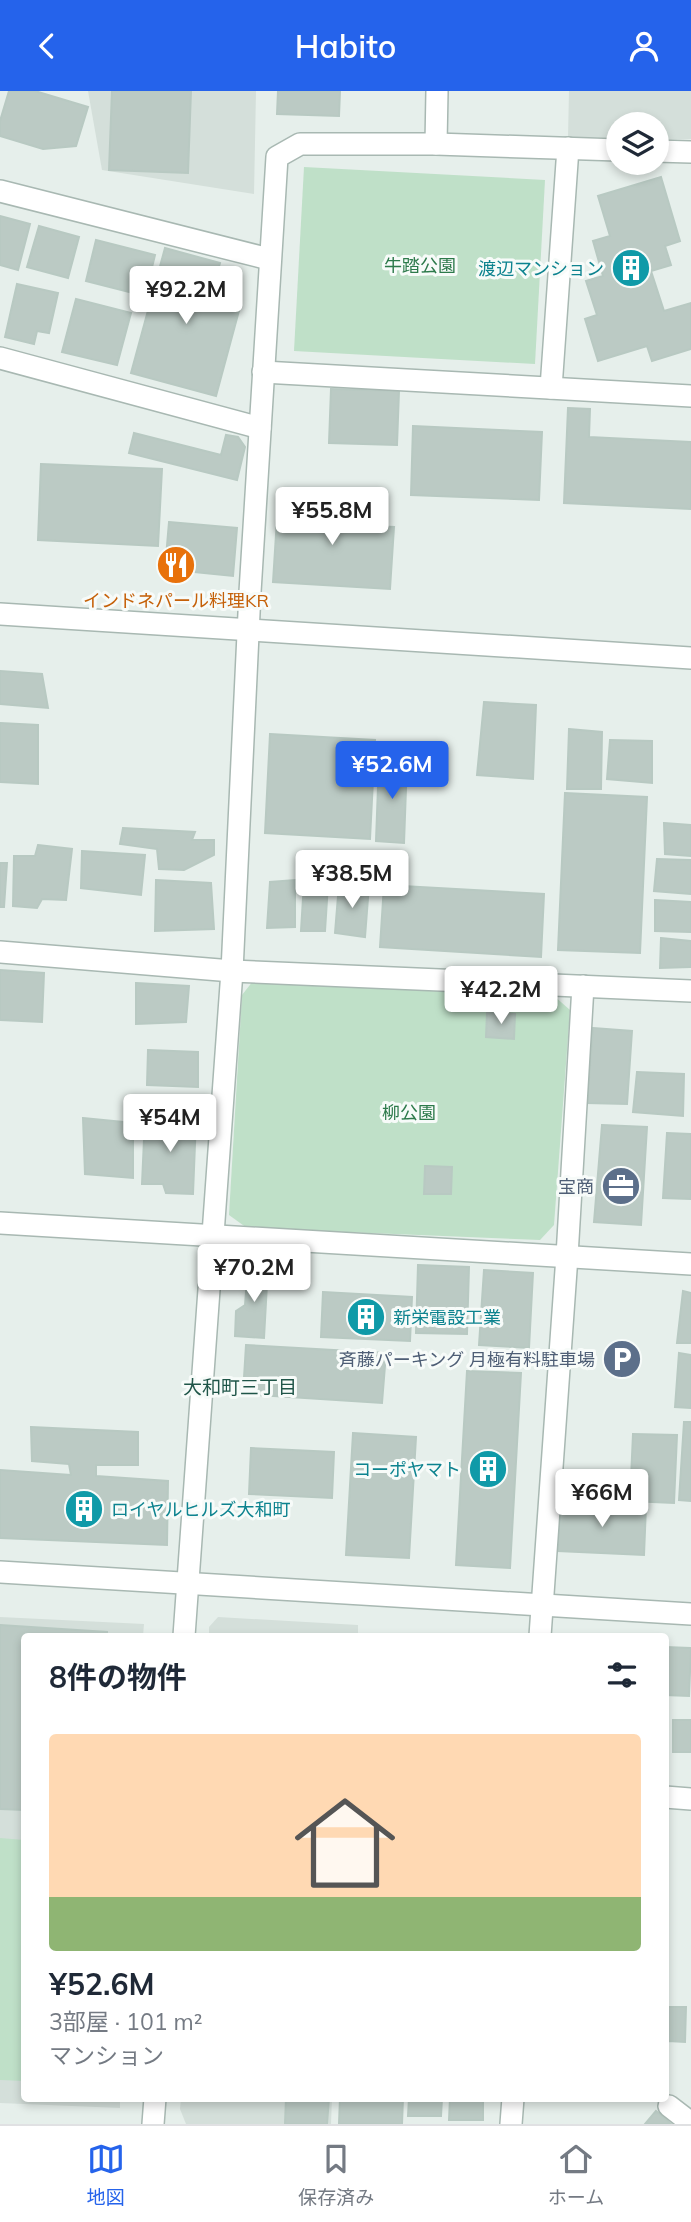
<!DOCTYPE html>
<html lang="ja">
<head>
<meta charset="utf-8">
<style>
	:root { --surface:#fff; --page:#f2f2f3; --text:#1f2937; --muted:#747a83; --line:#e0e1e3; --accent:#2563eb }
	body { margin:0; font-family:Mulish,"Noto Sans JP",sans-serif; background:var(--page); color:var(--text); height:100vh; display:flex; flex-direction:column; font-size:26px; white-space:nowrap }
	* { box-sizing:border-box; margin:0 }
	p { font-size:23px; color:var(--muted) }
	.icon { flex:none; width:38px; height:38px; fill:none; stroke:currentColor; stroke-width:2; stroke-linecap:round; stroke-linejoin:round }
	.map { position:relative; flex:1; overflow:hidden }
	.drawer { position:absolute; left:21px; top:1542px; width:648px; height:469px; display:flex; flex-direction:column; background:var(--surface); border-radius:7px; box-shadow:0 4px 10px #0003 }
	.drawer>* { flex:none }
	.tools { position:absolute; left:606px; top:21px; display:grid; gap:14px }
	.tools a { display:grid; place-items:center; width:63px; height:63px; border-radius:50%; background:var(--surface); box-shadow:0 4px 10px #0003; font-size:35px }
	.price { position:absolute; translate:-50% -60px; padding:0 16px; border-radius:7px; background:#fff; color:#222; font-size:23px; line-height:46px; filter:drop-shadow(0 2px 4px #0008) }
	.price::after { content:''; position:absolute; left:50%; top:42px; width:21px; height:16px; margin-left:-10px; background:inherit; clip-path:polygon(0 0,100% 0,50% 100%) }
	.price.active { background:var(--accent); color:#fff }
	ul { padding:0; list-style:none }
	li { display:grid; align-content:center; gap:14px; height:371px; padding:0 28px }
	li+li { border-top:2px solid var(--line) }
	li span { display:grid; place-items:center; height:217px; border-radius:7px; color:#555 }
	li>.icon { margin-inline-start:auto }
	span .icon { width:126px; height:126px; fill:#fffc; stroke-width:1 }
	li b { font-size:30px }
	h2 { display:flex; justify-content:space-between; align-items:center; height:84px; padding:0 28px; font-size:30px }
	header { display:flex; justify-content:space-between; align-items:center; height:91px; padding:0 28px; background:var(--accent); color:#fff; font-size:32px; font-weight:600 }
	.menu { display:flex; justify-content:space-around; align-items:center; height:98px; border-top:2px solid var(--line); background:var(--surface); font-size:19px; color:var(--muted) }
	.menu a { display:grid; justify-items:center; gap:4px }
	.menu .active { color:var(--accent) }
	.map>svg:first-child { display:block }
</style>
</head>
<body>
<header><svg class="icon" aria-label="back" viewBox="0 0 24 24"><path d="M15 5l-7 7 7 7"/></svg>Habito<svg class="icon" aria-label="person" viewBox="0 0 24 24"><circle cx="12" cy="8" r="4"/><path d="M4 21q1-7 8-7t8 7"/></svg></header>
<div class="map">
<svg width="691" height="2033" viewBox="0 0 691 2033">
	<rect width="100%" height="100%" fill="#e6efeb"/>
	<g fill="#d4dfda">
		<polygon points="88,0 256,0 254,103 102,79"/>
		<polygon points="569,0 691,0 691,48 656,48 656,33 618,33 618,47 568,46"/>
		<polygon points="0,1526 144,1533 143,1545 24,1545 24,2007 120,2007 120,2017 0,2012"/>
		<polygon points="218,1526 358,1534 358,1545 209,1545 209,1536"/>
		<polygon points="181,2007 332,2007 331,2033 186,2033 180,2018"/>
	</g>
	<g fill="#bfe0c8">
		<polygon points="304,76 545,89 535,273 294,260"/>
		<polygon points="253,890 553,904 570,919 554,1134 540,1149 247,1137 229,1124 242,904"/>
		<polygon points="0,1747 24,1749 24,1990 0,1989"/>
	</g>
	<g fill="#bbcac4" stroke="#b8c9c2" stroke-width="2">
		<polygon points="9,0 35,0 88,16 76,55 43,58 0,45 0,30"/>
		<polygon points="112,0 191,0 188,82 109,79"/>
		<polygon points="278,0 340,0 339,25 277,23"/>
		<polygon points="661,86 680,150 665,155 671,174 651,180 664,220 691,212 691,258 652,270 647,255 598,270 585,228 597,224 586,190 603,185 593,150 610,145 598,105"/>
		<polygon points="0,125 30,133 18,179 0,174"/>
		<polygon points="39,135 79,146 68,187 27,176"/>
		<polygon points="96,149 155,164 145,205 86,190"/>
		<polygon points="165,157 220,172 210,207 240,216 216,305 131,282"/>
		<polygon points="17,193 58,202 49,242 37,240 34,253 5,246"/>
		<polygon points="76,208 131,222 117,274 62,261"/>
		<polygon points="331,298 399,300 397,354 329,352"/>
		<polygon points="568,317 590,318 589,346 691,351 691,418 564,412"/>
		<polygon points="413,335 542,341 539,409 411,404"/>
		<polygon points="134,342 221,364 226,344 238,346 245,356 237,389 129,362"/>
		<polygon points="41,373 162,378 158,455 38,449"/>
		<polygon points="278,412 373,418 372,435 394,436 390,498 273,491"/>
		<polygon points="169,431 237,437 233,485 165,478"/>
		<polygon points="0,580 42,583 48,617 0,613"/>
		<polygon points="484,611 536,614 533,688 477,684"/>
		<polygon points="0,632 38,634 38,693 0,691"/>
		<polygon points="569,638 602,641 601,698 567,698"/>
		<polygon points="270,643 375,649 370,748 265,742"/>
		<polygon points="610,649 652,650 652,692 607,688"/>
		<polygon points="379,669 407,670 404,752 376,750"/>
		<polygon points="565,702 647,706 640,862 558,859"/>
		<polygon points="664,732 691,734 691,765 665,763"/>
		<polygon points="123,737 195,741 192,749 214,749 214,764 184,779 159,778 157,758 120,753"/>
		<polygon points="38,754 72,758 66,809 42,808 37,817 13,815 14,765 35,765"/>
		<polygon points="82,760 145,764 141,804 81,797"/>
		<polygon points="657,768 691,769 691,803 654,800"/>
		<polygon points="0,772 7,772 4,816 0,816"/>
		<polygon points="156,789 211,792 214,838 155,840"/>
		<polygon points="295,789 295,836 267,837 270,791"/>
		<polygon points="304,791 328,793 325,840 301,840"/>
		<polygon points="339,793 369,794 365,846 335,842"/>
		<polygon points="384,794 544,803 541,866 380,856"/>
		<polygon points="655,809 691,811 691,841 655,840"/>
		<polygon points="661,847 691,850 691,876 660,877"/>
		<polygon points="0,879 44,882 42,931 0,929"/>
		<polygon points="136,892 189,895 186,931 136,933"/>
		<polygon points="487,922 515,923 514,948 486,946"/>
		<polygon points="593,937 632,940 627,1013 587,1012"/>
		<polygon points="148,959 198,961 198,996 147,994"/>
		<polygon points="637,981 684,983 683,1025 633,1021"/>
		<polygon points="145,1026 196,1028 193,1103 166,1102 163,1093 142,1093"/>
		<polygon points="83,1027 133,1032 133,1087 85,1083"/>
		<polygon points="602,1034 647,1036 641,1134 594,1131"/>
		<polygon points="667,1042 691,1043 691,1108 663,1107"/>
		<polygon points="425,1075 452,1076 451,1103 424,1103"/>
		<polygon points="248,1174 268,1175 264,1247 235,1245 236,1220 245,1214"/>
		<polygon points="418,1174 469,1176 467,1243 416,1242"/>
		<polygon points="484,1179 533,1182 529,1257 479,1254"/>
		<polygon points="683,1200 691,1202 691,1252 677,1252"/>
		<polygon points="323,1201 412,1206 410,1250 321,1246"/>
		<polygon points="246,1254 386,1262 382,1312 243,1303"/>
		<polygon points="679,1262 691,1264 691,1317 675,1316"/>
		<polygon points="467,1280 521,1282 510,1477 456,1474"/>
		<polygon points="684,1331 691,1331 691,1410 679,1409"/>
		<polygon points="31,1336 138,1341 138,1374 96,1374 96,1385 168,1390 167,1454 0,1447 0,1379 71,1384 69,1373 32,1370"/>
		<polygon points="353,1342 416,1346 409,1467 346,1464"/>
		<polygon points="633,1343 677,1344 674,1412 630,1410"/>
		<polygon points="251,1357 334,1361 332,1407 249,1403"/>
		<polygon points="560,1411 646,1415 644,1464 558,1460"/>
		<polygon points="0,1534 107,1541 107,1545 24,1545 24,1719 0,1718"/>
		<polygon points="665,1556 691,1557 689,1605 665,1604"/>
		<rect x="673" y="1629" width="18" height="32"/>
		<polygon points="665,1916 686,1916 685,1951 668,1950 668,1974 665,1974"/>
		<polygon points="286,2007 329,2007 327,2033 285,2033"/>
		<polygon points="340,2007 403,2007 402,2033 339,2033"/>
		<polygon points="409,2007 442,2007 441,2025 408,2025"/>
		<polygon points="450,2007 483,2007 483,2029 449,2029"/>
		<polygon points="656,2020 671,2033 645,2033"/>
	</g>
	<g fill="none" stroke-linecap="round" stroke-linejoin="round">
		<g stroke="#a8b8b2" stroke-width="24">
			<g id="minor">
				<polyline points="436,53 437,0"/>
				<polyline points="656,60 691,61"/>
				<polyline points="0,100 269,168"/>
				<polyline points="0,267 260,337"/>
				<polyline points="263,281 691,305"/>
				<polyline points="551,297 568,57"/>
				<polyline points="0,523 691,567"/>
				<polyline points="0,861 232,880 691,900"/>
				<polyline points="0,1132 691,1173"/>
				<polyline points="0,1481 691,1523"/>
				<polyline points="184,1545 232,880 250,501 277,66 300,53 436,53 618,59"/>
				<polyline points="540,1545 567,1165 583,895"/>
				<polyline points="665,1706 691,1708"/>
				<polyline points="669,2015 691,2032"/>
				<polyline points="153,2033 155,2007"/>
				<polyline points="511,2033 513,2007"/>
			</g>
		</g>
		<use href="#minor" stroke="#fff" stroke-width="21"/>
	</g>
	<defs>
		<g id="building-disc" transform="scale(2.0125)"><circle r="9.5" fill="#0f9aa8" stroke="#f7fbf9"/><path d="M-4-6H4V6H1V3H-1V6H-4ZM-2.5-4.3h1.7v1.8h-1.7ZM.8-4.3h1.7v1.8H.8ZM-2.5-1h1.7V.8h-1.7ZM.8-1h1.7V.8H.8Z" fill="#fff"/></g>
		<g id="restaurant-disc" transform="scale(2.0125)"><circle r="9.5" fill="#e8710a" stroke="#f7fbf9"/><path d="M-5-6h1v4h1v-4h1v4h1v-4h1v5L-1.5 .5V6h-2V.5L-5-1ZM5-6V6H3V1.5H1.5Q1.5-4 5-6Z" fill="#fff"/></g>
		<g id="office-disc" transform="scale(2.0125)"><circle r="9.5" fill="#5c6f8a" stroke="#f7fbf9"/><path d="M-6-3h4V-5.5h4V-3h4V5H-6ZM-1-4.5V-3h2v-1.5ZM-6 0V1H6V0Z" fill="#fff"/></g>
		<g id="parking-disc" transform="scale(2.0125)"><circle r="9.5" fill="#5c6f8a" stroke="#f7fbf9"/><path d="M-3.5-5.5H1a3.5 3.5 0 0 1 0 7H-1V5.5H-3.5ZM-1-3.4V-.6H.8a1.4 1.4 0 0 0 0-2.8Z" fill="#fff"/></g>
	</defs>
	<g fill-rule="evenodd">
		<use href="#building-disc" x="631" y="177"/>
		<use href="#restaurant-disc" x="176" y="474"/>
		<use href="#office-disc" x="621" y="1095"/>
		<use href="#building-disc" x="366" y="1226"/>
		<use href="#parking-disc" x="622" y="1268"/>
		<use href="#building-disc" x="488" y="1378"/>
		<use href="#building-disc" x="84" y="1418"/>
	</g>
	<g text-anchor="middle" dominant-baseline="central" stroke-width="6" stroke-linejoin="round" paint-order="stroke">
		<g font-size="18" fill="#2d7a4b" stroke="#f7fbf9">
			<text x="420" y="174">牛踏公園</text>
			<text x="409" y="1021">柳公園</text>
		</g>
		<g font-size="18" fill="#0d838f" stroke="#f7fbf9" text-anchor="end">
			<text x="604" y="177">渡辺マンション</text>
			<text x="393" y="1226" text-anchor="start">新栄電設工業</text>
			<text x="461" y="1378">コーポヤマト</text>
			<text x="111" y="1418" text-anchor="start">ロイヤルヒルズ大和町</text>
		</g>
		<g font-size="18" fill="#c56008" stroke="#f7fbf9">
			<text x="176" y="509">インドネパール料理KR</text>
		</g>
		<g font-size="18" fill="#4e5e75" stroke="#f7fbf9" text-anchor="end">
			<text x="594" y="1095">宝商</text>
			<text x="595" y="1268">斉藤パーキング 月極有料駐車場</text>
		</g>
		<g font-size="19" fill="#1f5548" stroke="#f7fbf9">
			<text x="240" y="1296">大和町三丁目</text>
		</g>
	</g>
</svg>
<div class="tools">
<a><svg class="icon" aria-label="layers" viewBox="0 0 24 24"><path d="M12 4l9 5-9 5-9-5zM3 14l9 5 9-5"/></svg></a>
</div>
<b class="price" style="left:186px;top:235px">¥92.2M</b>
<b class="price" style="left:332px;top:456px">¥55.8M</b>
<b class="price active" style="left:392px;top:710px">¥52.6M</b>
<b class="price" style="left:352px;top:819px">¥38.5M</b>
<b class="price" style="left:501px;top:935px">¥42.2M</b>
<b class="price" style="left:170px;top:1063px">¥54M</b>
<b class="price" style="left:254px;top:1213px">¥70.2M</b>
<b class="price" style="left:602px;top:1438px">¥66M</b>
<section class="drawer">
<h2>8件の物件<svg class="icon" aria-label="filters" viewBox="0 0 24 24"><path d="M4 7h16M4 17h16"/><circle cx="9" cy="7" r="2"/><circle cx="15" cy="17" r="2"/></svg></h2>
<ul>
<li><span style="background:linear-gradient(#ffd9b3 75%,#8fb573 0)"><svg class="icon" aria-label="home" viewBox="0 0 24 24"><path d="M3 11l9-7 9 7M6 9v11h12V9"/></svg></span><div><b>¥52.6M</b><p>3部屋 · 101 m²</p><p>マンション</p></div></li>
</ul>
</section>
</div>
<nav class="menu">
<a class="active"><svg class="icon" aria-label="map" viewBox="0 0 24 24"><path d="M3 6l6-2 6 2 6-2v14l-6 2-6-2-6 2zM9 4v14M15 6v14"/></svg>地図</a>
<a><svg class="icon" aria-label="saved" viewBox="0 0 24 24"><path d="M7 4h10v16l-5-4-5 4z"/></svg>保存済み</a>
<a><svg class="icon" aria-label="home" viewBox="0 0 24 24"><path d="M3 11l9-7 9 7M6 9v11h12V9"/></svg>ホーム</a>
</nav>
</body>
</html>
